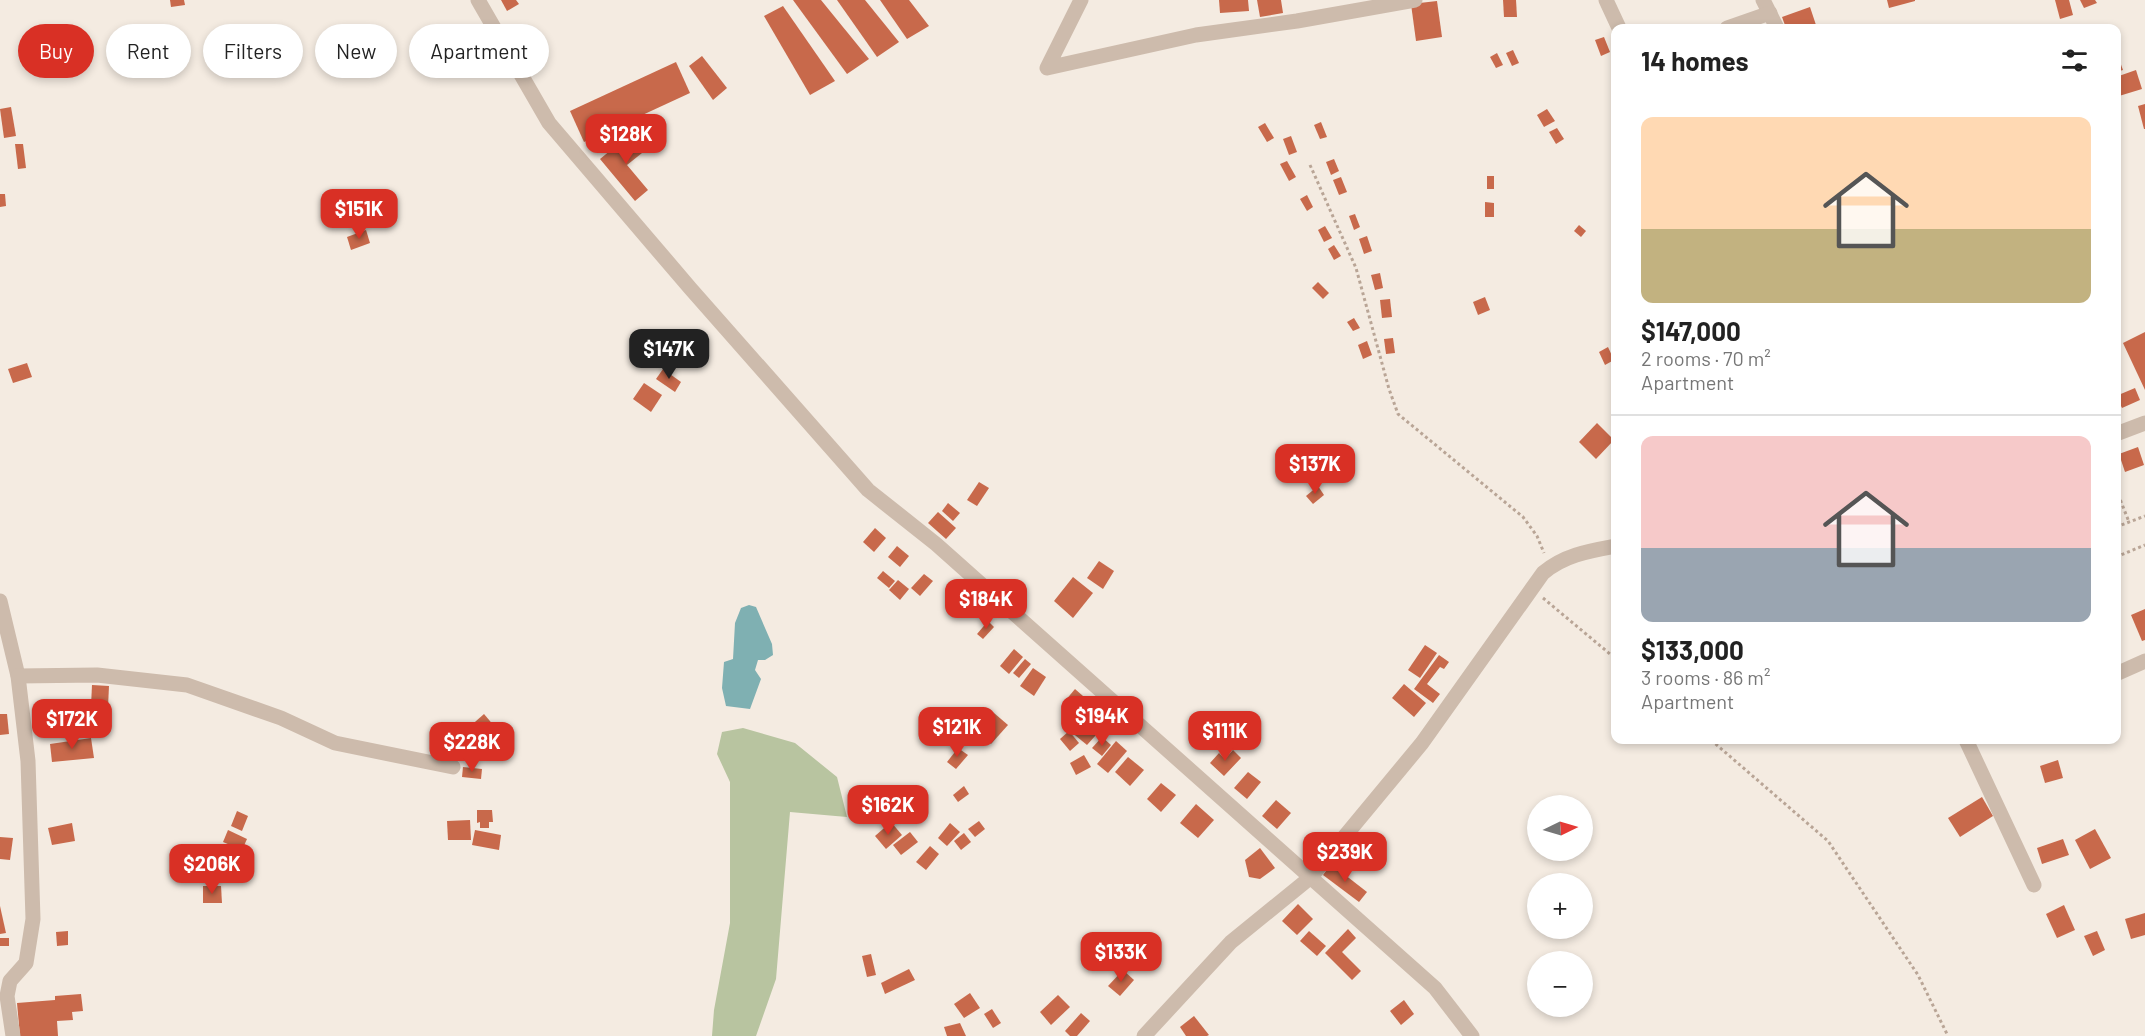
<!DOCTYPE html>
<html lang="en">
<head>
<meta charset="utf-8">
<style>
	:root { --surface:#fff; --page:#f6f6f6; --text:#222; --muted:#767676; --line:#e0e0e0; --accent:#d93025 }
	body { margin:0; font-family:Barlow,sans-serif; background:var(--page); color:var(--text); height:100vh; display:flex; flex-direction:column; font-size:22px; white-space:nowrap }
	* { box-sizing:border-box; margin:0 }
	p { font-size:20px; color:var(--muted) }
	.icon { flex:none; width:33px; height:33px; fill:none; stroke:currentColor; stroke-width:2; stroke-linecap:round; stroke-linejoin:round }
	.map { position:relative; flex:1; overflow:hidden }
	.side { position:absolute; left:1611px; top:24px; width:510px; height:720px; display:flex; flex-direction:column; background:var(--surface); border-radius:12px; box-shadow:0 3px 9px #0003 }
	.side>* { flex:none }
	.hud { position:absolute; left:18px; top:24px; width:570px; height:54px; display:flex; gap:12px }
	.needle { width:39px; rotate:85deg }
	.controls { position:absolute; left:1527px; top:795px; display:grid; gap:12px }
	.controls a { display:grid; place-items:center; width:66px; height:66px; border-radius:50%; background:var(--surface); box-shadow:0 3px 9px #0003; font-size:30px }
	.price { position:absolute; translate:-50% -51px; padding:0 14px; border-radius:12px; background:var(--accent); color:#fff; font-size:20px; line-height:39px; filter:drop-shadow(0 2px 3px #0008) }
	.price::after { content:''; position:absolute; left:50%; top:36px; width:18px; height:14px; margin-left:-9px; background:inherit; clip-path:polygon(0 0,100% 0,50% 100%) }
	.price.active { background:#222; color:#fff }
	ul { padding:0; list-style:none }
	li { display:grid; align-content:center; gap:12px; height:318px; padding:0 30px }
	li+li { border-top:2px solid var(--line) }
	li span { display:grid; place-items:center; height:186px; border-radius:12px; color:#555 }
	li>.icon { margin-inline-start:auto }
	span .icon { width:108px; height:108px; fill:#fffc; stroke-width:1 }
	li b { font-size:26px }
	h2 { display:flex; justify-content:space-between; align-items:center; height:72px; padding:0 30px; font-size:26px }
	.tag { padding:0 21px; border-radius:27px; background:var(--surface); box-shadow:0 3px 9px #0003; font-size:21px; line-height:54px }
	.tag.active { background:var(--accent); color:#fff }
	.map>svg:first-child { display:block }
</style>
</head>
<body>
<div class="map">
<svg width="2145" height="1036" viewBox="0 0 2145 1036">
	<rect width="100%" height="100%" fill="#f4ebe1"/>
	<polygon fill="#b8c4a0" points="743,728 795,743 837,777 847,817 790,812 776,979 756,1036 712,1036 714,1010 730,923 730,782 717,754 722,732"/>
	<polygon fill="#7fb0b2" points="749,605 756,607 772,644 773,655 765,660 758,660 755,670 761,679 750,709 726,706 722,688 724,662 733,659 735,623 741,608"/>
	<g fill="#c8694b">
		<polygon points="170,0 184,0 185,5 171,7"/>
		<polygon points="501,0 516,0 519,4 507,11"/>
		<polygon points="793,0 821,0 869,59 847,74"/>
		<polygon points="837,0 865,0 899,42 877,57"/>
		<polygon points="880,0 909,0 929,26 907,39"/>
		<polygon points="1219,0 1248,0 1249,11 1220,13"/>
		<polygon points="1257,0 1281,0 1283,13 1260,17"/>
		<polygon points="1503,0 1516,0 1517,17 1504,17"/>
		<polygon points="1887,0 1915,0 1915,1 1889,8"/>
		<polygon points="2055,0 2069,0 2073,15 2060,19"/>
		<polygon points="2080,0 2095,0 2097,3 2084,8"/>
		<polygon points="1437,1 1442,37 1416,41 1411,4"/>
		<polygon points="783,6 835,81 810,95 764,16"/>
		<polygon points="1810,7 1816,25 1805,28 1786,28 1782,17"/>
		<polygon points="1604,37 1610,52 1601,56 1595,40"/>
		<polygon points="1513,50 1519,63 1512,66 1506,53"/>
		<polygon points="2116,51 2123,70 2116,72"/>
		<polygon points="1497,53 1503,65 1496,68 1490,57"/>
		<polygon points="702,56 727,88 713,100 689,66"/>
		<polygon points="676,62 690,93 584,142 570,111"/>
		<polygon points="2136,70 2142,89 2119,96 2116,77"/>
		<polygon points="2145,104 2145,129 2144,129 2138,106"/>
		<polygon points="11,107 16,136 4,138 0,109"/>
		<polygon points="1547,109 1555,121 1544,127 1537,115"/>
		<polygon points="1321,122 1327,137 1320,139 1314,125"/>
		<polygon points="1265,123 1274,138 1267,142 1258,127"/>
		<polygon points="1557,128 1564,139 1556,144 1549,132"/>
		<polygon points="633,132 647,149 627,165 648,190 635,201 600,159"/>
		<polygon points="1291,136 1297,152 1289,155 1283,139"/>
		<polygon points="15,144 23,144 26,168 18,169"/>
		<polygon points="1334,159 1339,171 1331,175 1326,162"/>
		<polygon points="1287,161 1296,177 1289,181 1280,164"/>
		<rect x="1487" y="176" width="7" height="13"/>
		<polygon points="1341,177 1347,192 1339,195 1333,180"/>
		<polygon points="0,194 5,194 6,206 0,207"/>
		<polygon points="1307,195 1313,207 1307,211 1300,199"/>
		<polygon points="1485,202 1494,203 1494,217 1485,217"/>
		<polygon points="1355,214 1360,227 1354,230 1349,216"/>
		<polygon points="1579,225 1586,231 1581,237 1574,231"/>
		<polygon points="1325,226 1332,238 1324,242 1318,230"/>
		<polygon points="366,230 370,243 351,250 347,237"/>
		<polygon points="1367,236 1372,251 1364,254 1359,239"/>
		<polygon points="1334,245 1341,256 1334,260 1328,249"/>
		<polygon points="1380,273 1383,288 1375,290 1371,275"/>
		<polygon points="1318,282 1329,293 1323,299 1312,288"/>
		<polygon points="1485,297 1490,310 1478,315 1473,302"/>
		<polygon points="1390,299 1392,317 1382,318 1380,300"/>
		<polygon points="1354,318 1360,328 1353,331 1347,322"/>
		<polygon points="2145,332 2145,390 2123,343"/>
		<polygon points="1393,338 1395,353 1386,354 1384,339"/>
		<polygon points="1367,341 1372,355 1363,359 1358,345"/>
		<polygon points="1608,347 1614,360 1605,365 1599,352"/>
		<polygon points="27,363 32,377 13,383 8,369"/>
		<polygon points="663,369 681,382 675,392 656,379"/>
		<polygon points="644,383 662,395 651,412 633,399"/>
		<polygon points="2135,388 2140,400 2122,408 2116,396"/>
		<polygon points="1597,423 1614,440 1596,459 1579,442"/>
		<polygon points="2138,447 2144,465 2125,472 2119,454"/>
		<polygon points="979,482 989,488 977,506 967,500"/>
		<polygon points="1318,486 1324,495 1313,504 1306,496"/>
		<polygon points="948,503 960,513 953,521 942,511"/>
		<polygon points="938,512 956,528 946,539 928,523"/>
		<polygon points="875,528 886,538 874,552 863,542"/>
		<polygon points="897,546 909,556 900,567 888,557"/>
		<polygon points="1099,561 1114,571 1103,589 1087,578"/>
		<polygon points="883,571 895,581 889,588 877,578"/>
		<polygon points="924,574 933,581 920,596 911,588"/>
		<polygon points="1073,577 1093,593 1073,618 1054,601"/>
		<polygon points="898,580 909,589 900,600 889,590"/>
		<polygon points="2145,609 2145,640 2142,641 2131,615"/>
		<polygon points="988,621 994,627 983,639 977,634"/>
		<polygon points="1425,645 1437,653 1420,678 1408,670"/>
		<polygon points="1014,649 1023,657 1009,674 1000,666"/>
		<polygon points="1439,655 1449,662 1444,669 1440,667 1427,684 1440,694 1433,703 1414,689"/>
		<polygon points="1025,659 1031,664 1019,678 1013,673"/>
		<polygon points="1033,668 1046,677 1034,696 1020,686"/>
		<polygon points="1404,684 1426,703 1414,717 1392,698"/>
		<polygon points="92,685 109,686 108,707 91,706"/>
		<polygon points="1075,689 1083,696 1073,707 1065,701"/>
		<polygon points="71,701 84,703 83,713 70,711"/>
		<polygon points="1096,701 1113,716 1087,745 1070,731"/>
		<polygon points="994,713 1008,725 991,744 978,732"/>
		<polygon points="0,714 7,714 9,734 0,735"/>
		<polygon points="484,714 495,727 477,742 467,729"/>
		<polygon points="1069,731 1079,743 1070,751 1060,739"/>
		<polygon points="462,736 469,744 459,753 452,746"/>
		<polygon points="1102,737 1111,745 1102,756 1092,748"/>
		<polygon points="91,738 94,758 52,762 50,744"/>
		<polygon points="1116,741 1127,751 1108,773 1097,764"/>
		<polygon points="958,748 968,755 956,769 947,762"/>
		<polygon points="1233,750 1241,758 1224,776 1210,763 1219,753 1225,759"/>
		<polygon points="1084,755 1091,767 1076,775 1070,763"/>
		<polygon points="1128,757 1144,770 1130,786 1115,772"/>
		<polygon points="2058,760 2063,778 2045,783 2040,766"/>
		<polygon points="463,767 482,769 481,779 462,777"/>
		<polygon points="1248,772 1261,782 1247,799 1234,788"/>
		<polygon points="1161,783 1176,795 1161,812 1147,799"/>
		<polygon points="964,786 969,794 958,802 953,795"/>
		<polygon points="1982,797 1993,816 1960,837 1948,818"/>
		<polygon points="1276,800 1291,813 1277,829 1262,816"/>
		<polygon points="1196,804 1214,820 1198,838 1180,823"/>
		<polygon points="477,810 492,810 493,822 489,822 489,828 480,828 480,822 477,823"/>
		<polygon points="237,811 248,816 242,831 231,826"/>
		<polygon points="470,820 471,840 448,840 447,821"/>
		<polygon points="979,821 985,829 975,837 968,829"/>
		<polygon points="891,822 902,835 886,849 875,836"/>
		<polygon points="72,823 75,841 52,845 48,828"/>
		<polygon points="950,823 960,832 947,846 938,838"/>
		<polygon points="2095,829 2111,858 2090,869 2075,840"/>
		<polygon points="228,830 247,839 242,850 223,842"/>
		<polygon points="475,830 501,835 499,850 472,845"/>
		<polygon points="910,832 918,842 901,855 893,845"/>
		<polygon points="964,833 971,842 961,850 954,841"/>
		<polygon points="0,837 13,838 10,860 0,859"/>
		<polygon points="2063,839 2069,855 2042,864 2037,848"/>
		<polygon points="930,846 939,854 926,870 916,862"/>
		<polygon points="1260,848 1275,868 1260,879 1249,877 1245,860"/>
		<polygon points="1331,864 1367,892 1359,902 1323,875"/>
		<polygon points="203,886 221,886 222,903 203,903"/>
		<polygon points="1298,904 1313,919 1297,935 1282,921"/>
		<polygon points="2064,905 2075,930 2057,938 2046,914"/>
		<polygon points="0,906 6,933 0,934"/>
		<polygon points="2145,913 2145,935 2131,939 2125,919"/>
		<polygon points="1348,929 1356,938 1342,952 1361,971 1352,980 1325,953"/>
		<polygon points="68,931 68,945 57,946 56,932"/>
		<polygon points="1309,931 1326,946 1317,956 1300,941"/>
		<polygon points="2097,931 2105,950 2093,956 2084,936"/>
		<rect x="0" y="938" width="9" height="8"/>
		<polygon points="871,954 876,975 867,977 862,956"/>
		<polygon points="909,969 915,980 885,994 881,983"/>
		<polygon points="1123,970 1134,980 1120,996 1108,986"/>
		<polygon points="970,993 980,1008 964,1018 954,1004"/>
		<polygon points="81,994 83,1011 72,1012 73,1020 57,1021 58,1036 20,1036 17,1003 55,1000 55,996"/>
		<polygon points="1058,995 1070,1007 1051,1025 1040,1012"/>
		<polygon points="1404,1000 1414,1014 1401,1025 1390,1011"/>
		<polygon points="992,1009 1001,1023 993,1028 984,1014"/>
		<polygon points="1081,1013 1090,1021 1077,1036 1070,1036 1065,1031"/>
		<polygon points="1194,1016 1209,1035 1207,1036 1186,1036 1180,1027"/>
		<polygon points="960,1023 966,1036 947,1036 944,1027"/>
	</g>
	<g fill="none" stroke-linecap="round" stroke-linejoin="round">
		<g stroke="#b9a596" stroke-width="3" stroke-dasharray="3 3" stroke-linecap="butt">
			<polyline points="1310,165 1356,268 1389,389 1398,414 1523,517 1537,536 1544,553"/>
			<polyline points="2116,489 2129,522"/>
			<polyline points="2116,527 2145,516"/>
			<polyline points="2116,557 2145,545"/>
			<polyline points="1543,598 1616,659"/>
			<polyline points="1711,740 1828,841 1918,975 1948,1036"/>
		</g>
		<g stroke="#cdbbac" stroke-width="15">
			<polyline points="478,0 549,123 690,288 868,490 936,544 1435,988 1472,1036"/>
			<polyline points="1081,0 1047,68 1196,35 1297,21 1415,0"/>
			<polyline points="1606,0 1619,28"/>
			<polyline points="1763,0 1777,28"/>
			<polyline points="1727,28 1770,13"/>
			<polyline points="2116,434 2145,423"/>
			<polyline points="0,601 18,676 28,761 33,919 26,963 10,981 7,996 13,1036"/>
			<polyline points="2116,674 2145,661"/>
			<polyline points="18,676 97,675 187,685 281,718 335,743 453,767"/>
			<polyline points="1966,740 2034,885"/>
			<path d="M1144,1036L1231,942L1311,877L1422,743L1543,573C1564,555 1589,551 1616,546"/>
		</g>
	</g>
</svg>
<div class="controls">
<a><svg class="needle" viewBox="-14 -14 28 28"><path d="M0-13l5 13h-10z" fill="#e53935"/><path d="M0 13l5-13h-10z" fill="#767676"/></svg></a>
<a>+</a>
<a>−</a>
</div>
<b class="price" style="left:626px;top:165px">$128K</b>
<b class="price" style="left:359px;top:240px">$151K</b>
<b class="price active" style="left:669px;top:380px">$147K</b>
<b class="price" style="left:1315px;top:495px">$137K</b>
<b class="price" style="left:986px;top:630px">$184K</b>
<b class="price" style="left:1102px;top:747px">$194K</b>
<b class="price" style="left:72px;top:750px">$172K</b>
<b class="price" style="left:957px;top:758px">$121K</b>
<b class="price" style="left:1225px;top:762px">$111K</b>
<b class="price" style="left:472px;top:773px">$228K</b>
<b class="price" style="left:888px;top:836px">$162K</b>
<b class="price" style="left:1345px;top:883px">$239K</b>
<b class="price" style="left:212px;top:895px">$206K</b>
<b class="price" style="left:1121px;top:983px">$133K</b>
<div class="hud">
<a class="tag active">Buy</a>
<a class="tag">Rent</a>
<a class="tag">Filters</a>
<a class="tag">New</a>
<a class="tag">Apartment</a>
</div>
<section class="side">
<h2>14 homes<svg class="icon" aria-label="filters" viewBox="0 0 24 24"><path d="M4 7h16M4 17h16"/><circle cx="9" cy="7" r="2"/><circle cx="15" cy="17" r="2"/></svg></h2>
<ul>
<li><span style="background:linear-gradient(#ffd9b3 60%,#c2b280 0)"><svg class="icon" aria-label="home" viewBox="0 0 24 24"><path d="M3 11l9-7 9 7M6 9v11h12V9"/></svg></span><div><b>$147,000</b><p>2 rooms · 70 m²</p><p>Apartment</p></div></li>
<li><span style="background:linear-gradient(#f6c9c9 60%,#9aa5b1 0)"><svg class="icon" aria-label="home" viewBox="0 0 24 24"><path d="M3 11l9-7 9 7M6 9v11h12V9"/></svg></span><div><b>$133,000</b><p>3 rooms · 86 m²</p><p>Apartment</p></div></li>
</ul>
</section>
</div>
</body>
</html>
